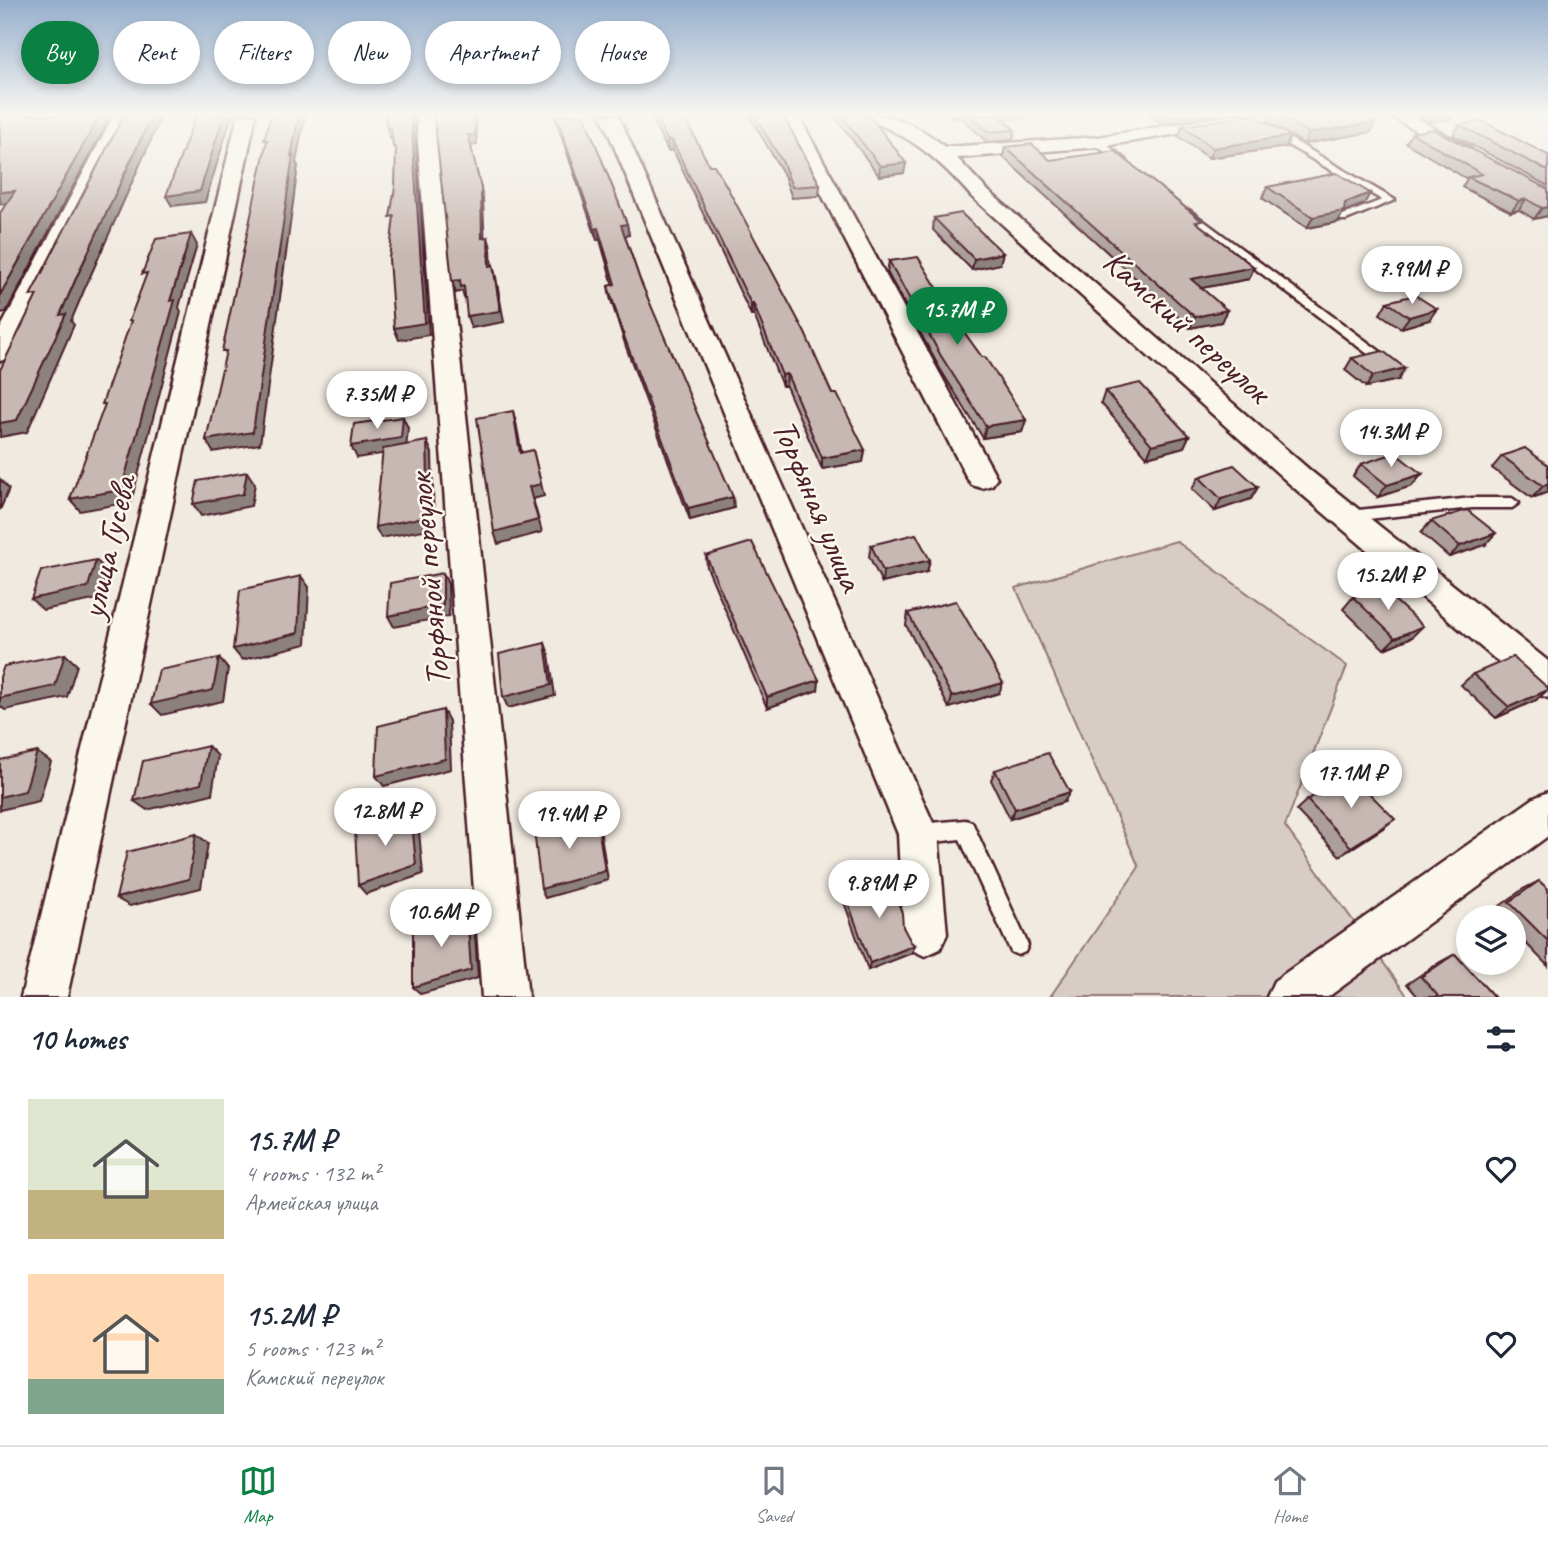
<!DOCTYPE html>
<html lang="en">
<head>
<meta charset="utf-8">
<style>
	:root { --surface:#fff; --page:#f2f2f3; --text:#1f2937; --muted:#747a83; --line:#e0e1e3; --accent:#0b8043 }
	body { margin:0; font-family:Caveat,sans-serif; background:var(--page); color:var(--text); height:100vh; display:flex; flex-direction:column; font-size:26px; white-space:nowrap }
	* { box-sizing:border-box; margin:0 }
	p { font-size:23px; color:var(--muted) }
	.icon { flex:none; width:38px; height:38px; fill:none; stroke:currentColor; stroke-width:2; stroke-linecap:round; stroke-linejoin:round }
	.map { position:relative; height:997px; overflow:hidden }
	.details { display:flex; flex-direction:column; background:var(--surface); flex:1 }
	.details>* { flex:none }
	.banner { position:absolute; left:21px; top:21px; width:700px; height:63px; display:flex; gap:14px }
	.fabs { position:absolute; left:1456px; top:905px; display:grid; gap:14px }
	.fabs a { display:grid; place-items:center; width:70px; height:70px; border-radius:50%; background:var(--surface); box-shadow:0 4px 10px #0003; font-size:35px }
	.price { position:absolute; translate:-50% -60px; padding:0 16px; border-radius:24px; background:#fff; color:#222; font-size:23px; line-height:46px; filter:drop-shadow(0 2px 4px #0008) }
	.price::after { content:''; position:absolute; left:50%; top:42px; width:21px; height:16px; margin-left:-10px; background:inherit; clip-path:polygon(0 0,100% 0,50% 100%) }
	.price.on { background:var(--accent); color:#fff }
	ul { padding:0; list-style:none }
	li { display:flex; align-items:center; gap:21px; height:175px; padding:0 28px }
	li span { display:grid; place-items:center; flex:none; width:196px; height:140px; border-radius:0px; color:#555 }
	li>.icon { margin-inline-start:auto }
	span .icon { width:84px; height:84px; fill:#fffc; stroke-width:1 }
	li b { font-size:30px }
	h2 { display:flex; justify-content:space-between; align-items:center; height:84px; padding:0 28px; font-size:30px }
	.chip { padding:0 24px; border-radius:32px; background:var(--surface); box-shadow:0 4px 10px #0003; font-size:24px; line-height:63px }
	.chip.on { background:var(--accent); color:#fff }
	.tab-bar { display:flex; justify-content:space-around; align-items:center; height:98px; border-top:2px solid var(--line); background:var(--surface); font-size:19px; color:var(--muted) }
	.tab-bar a { display:grid; justify-items:center; gap:4px }
	.tab-bar .on { color:var(--accent) }
	.map>svg:first-child { display:block }
</style>
</head>
<body>
<div class="map">
<svg width="1548" height="997" viewBox="0 0 1548 997">
	<rect width="100%" height="100%" fill="#f0eae0"/>
	<filter id="ink" filterUnits="userSpaceOnUse"><feTurbulence type="fractalNoise" baseFrequency=".0143" numOctaves="2"/><feDisplacementMap in="SourceGraphic" scale="14" xChannelSelector="R" yChannelSelector="G"/><feConvolveMatrix kernelMatrix="1 2 1 2 8 2 1 2 1" color-interpolation-filters="sRGB"/></filter>
	<g filter="url(#ink)">
		<polygon fill="#d8ccc6" stroke="#917678" stroke-width="2" points="1176,541 1347,666 1285,826 1408,997 1050,997 1139,867 1016,588"/>
		<g fill="none" stroke-linecap="round" stroke-linejoin="round">
			<g stroke="#4a1f2b" stroke-width="5">
				<g id="service">
					<polygon points="1271,131 1277,131 1395,200 1346,220 1340,220 1340,216 1382,200 1271,135"/>
					<polygon points="1095,140 1101,140 1127,161 1127,165 1121,165 1095,144"/>
					<polygon points="1183,210 1189,210 1393,361 1395,364 1393,367 1385,367 1183,214"/>
					<polygon points="1472,498 1512,498 1519,503 1512,508 1472,508 1349,521 1344,520 1342,516 1344,512 1349,511"/>
					<polygon points="965,820 972,822 1025,938 1028,945 1025,952 1018,955 1011,952 960,839 919,844 912,841 909,834 912,827 919,824"/>
				</g>
			</g>
			<g stroke="#4a1f2b" stroke-width="5">
				<g id="minor">
					<polygon points="114,115 132,115 13,353 9,358 0,361 0,329"/>
					<polygon points="238,115 256,115 67,997 21,997"/>
					<polygon points="416,115 434,115 528,997 482,997"/>
					<polygon points="601,115 618,115 938,834 947,934 940,949 925,956 910,949 903,934 898,834"/>
					<polygon points="781,115 798,115 997,478 992,485 982,488 972,485 967,478"/>
					<path d="M862,115C894,113 921,127 945,147L1098,137L1234,115H1272L1270,119L1264,120L1098,147L957,158L986,189L1312,472L1548,661V698L1535,693L1292,486L972,197C941,161 911,135 865,119Z"/>
					<polygon points="1389,115 1411,115 1471,149 1469,153 1455,153"/>
					<polygon points="1548,792 1548,836 1328,997 1267,997 1274,981 1534,798"/>
				</g>
			</g>
			<use href="#service" fill="#fbf7ec" fill-rule="evenodd"/>
			<use href="#minor" fill="#fbf7ec" fill-rule="evenodd"/>
		</g>
		<g fill="#ac9e9a" stroke="#4a1f2b" stroke-width="2">
			<polygon points="554,115 584,115 627,224 629,235 625,236 640,280 734,508 690,520 626,347 610,297 608,286 613,285 600,240 597,240"/>
			<polygon points="650,115 683,115 709,165 832,394 865,450 863,462 822,469 786,386 782,386 754,315 751,315 673,150 668,151"/>
			<polygon points="749,115 783,115 820,185 819,196 792,198 783,173"/>
			<polygon points="834,115 869,115 906,163 904,173 879,176"/>
			<polygon points="949,115 1071,115 1003,119 1015,130 1013,140 987,142 961,118 954,119"/>
			<polygon points="1149,115 1220,115 1162,124"/>
			<polygon points="1271,115 1362,115 1371,132 1304,144 1268,122"/>
			<polygon points="1417,115 1453,115 1451,119 1430,122"/>
			<polygon points="1459,125 1548,155 1548,186 1453,135"/>
			<polygon points="1182,126 1290,136 1286,147 1209,158 1179,137"/>
			<polygon points="1412,133 1548,189 1548,216 1534,219 1519,210 1511,212 1462,187 1467,179 1406,143"/>
			<polygon points="1005,147 1050,160 1200,225 1254,267 1249,279 1201,288 1221,322 1190,328 1003,157"/>
			<polygon points="1267,187 1370,193 1364,204 1343,212 1338,222 1307,228 1262,198"/>
			<polygon points="934,218 1000,264 972,270 933,230"/>
			<polygon points="889,261 966,335 1026,420 1022,432 983,438 939,367 887,272"/>
			<polygon points="1387,302 1429,320 1401,328 1380,314"/>
			<polygon points="1352,358 1398,380 1366,387 1345,370"/>
			<polygon points="1105,391 1189,436 1184,447 1147,457 1101,403"/>
			<polygon points="1525,448 1548,492 1532,498 1492,468 1502,456"/>
			<polygon points="1361,464 1422,474 1412,486 1378,497 1353,476"/>
			<polygon points="1199,477 1258,487 1251,499 1215,511 1192,489"/>
			<polygon points="1431,521 1485,545 1449,557 1421,533"/>
			<polygon points="871,545 930,560 927,572 882,583 869,556"/>
			<polygon points="706,556 819,680 818,690 767,708 707,567"/>
			<polygon points="1353,597 1412,637 1384,649 1343,609"/>
			<polygon points="908,613 999,693 949,708 906,625"/>
			<polygon points="1473,674 1536,700 1496,718 1461,685"/>
			<polygon points="995,770 1064,802 1010,819 991,780"/>
			<polygon points="1307,800 1383,828 1340,856 1296,810"/>
			<polygon points="1539,881 1548,889 1548,966 1514,931 1514,917 1500,917 1493,911 1523,889"/>
			<polygon points="845,894 903,927 912,953 868,970 844,902"/>
			<polygon points="1455,954 1494,997 1418,997 1407,984 1440,962"/>
		</g>
		<g fill="#8c817d" stroke="#4a1f2b" stroke-width="2">
			<polygon points="100,115 111,115 6,312 0,313 0,295"/>
			<polygon points="152,115 162,115 85,288 71,321 74,325 27,432 0,437 0,423 60,315 77,276"/>
			<polygon points="224,115 232,115 205,202 172,206 166,196"/>
			<polygon points="299,115 305,115 296,162 298,166 260,444 213,452 206,440 291,156"/>
			<polygon points="411,115 414,115 429,335 399,340 394,328"/>
			<polygon points="474,115 476,115 477,145 471,146 483,199 485,249 482,238 468,135"/>
			<polygon points="954,115 962,115 961,118 954,119"/>
			<polygon points="1165,115 1220,115 1162,124"/>
			<polygon points="1434,115 1453,115 1451,119 1430,122"/>
			<polygon points="1376,122 1371,132 1304,144 1309,133"/>
			<polygon points="391,128 394,139 390,139 387,129"/>
			<polygon points="1290,136 1286,147 1209,158 1213,148"/>
			<polygon points="667,140 672,140 673,150 668,151"/>
			<polygon points="906,163 904,173 879,176 880,166"/>
			<polygon points="15,191 22,201 0,204 0,192"/>
			<polygon points="1370,193 1364,204 1343,212 1338,222 1307,228 1313,217 1345,203"/>
			<polygon points="1526,199 1519,210 1511,212 1519,201"/>
			<polygon points="1548,207 1548,216 1534,219 1542,208"/>
			<polygon points="627,224 629,235 622,236 621,225"/>
			<polygon points="598,228 600,240 597,240 595,229"/>
			<polygon points="191,234 197,245 179,307 181,312 131,502 80,511 70,499 170,301"/>
			<polygon points="488,237 491,248 492,278 489,266"/>
			<polygon points="1003,253 1000,264 972,270 974,259"/>
			<polygon points="493,265 496,277 504,322 471,328 467,316"/>
			<polygon points="1254,267 1249,279 1186,291 1191,279"/>
			<polygon points="460,280 464,286 468,298 464,298 462,291 456,293 452,281"/>
			<polygon points="753,303 754,315 751,315 751,304"/>
			<polygon points="1437,309 1429,320 1401,328 1409,317"/>
			<polygon points="1227,310 1221,322 1190,328 1195,317"/>
			<polygon points="1405,368 1398,380 1366,387 1373,376"/>
			<polygon points="787,374 786,386 782,386 782,375"/>
			<polygon points="513,411 516,422 524,465 520,453"/>
			<polygon points="403,417 408,428 406,450 357,458 351,446"/>
			<polygon points="1026,420 1022,432 983,438 986,426"/>
			<polygon points="1189,436 1184,447 1147,457 1152,445"/>
			<polygon points="427,441 432,453 434,528 381,538 375,527"/>
			<polygon points="533,450 544,496 533,499 542,532 498,544 494,532 529,487"/>
			<polygon points="865,450 863,462 822,469 822,458"/>
			<polygon points="247,472 255,484 251,506 201,516 193,504"/>
			<polygon points="1422,474 1412,486 1378,497 1387,485"/>
			<polygon points="0,479 9,489 0,510"/>
			<polygon points="1548,484 1548,492 1532,498 1543,486"/>
			<polygon points="1258,487 1251,499 1215,511 1221,499"/>
			<polygon points="733,497 734,508 690,520 688,508"/>
			<polygon points="1496,533 1485,545 1449,557 1460,546"/>
			<polygon points="96,560 107,571 99,599 43,610 31,599"/>
			<polygon points="930,560 927,572 882,583 883,571"/>
			<polygon points="443,573 448,584 449,616 394,627 388,616"/>
			<polygon points="301,576 309,587 306,644 242,660 233,649"/>
			<polygon points="1423,626 1412,637 1384,649 1395,638"/>
			<polygon points="545,643 549,654 555,696 508,708 503,697"/>
			<polygon points="65,654 77,665 67,697 5,710 0,706 0,698"/>
			<polygon points="219,658 228,669 223,701 162,715 151,704"/>
			<polygon points="819,680 818,690 767,708 767,697"/>
			<polygon points="1003,683 999,693 949,708 952,697"/>
			<polygon points="1548,690 1536,700 1496,718 1509,707"/>
			<polygon points="443,710 449,721 451,769 384,786 376,776"/>
			<polygon points="208,746 218,756 212,794 147,810 134,801"/>
			<polygon points="37,752 51,762 39,801 0,810 0,797"/>
			<polygon points="1070,792 1064,802 1010,819 1015,809"/>
			<polygon points="411,811 418,821 423,874 366,894 358,885"/>
			<polygon points="596,813 599,822 608,880 545,898 541,889"/>
			<polygon points="1395,819 1383,828 1340,856 1351,847"/>
			<polygon points="196,834 208,843 201,888 130,906 116,898"/>
			<polygon points="467,911 474,920 478,978 421,994 413,987"/>
			<polygon points="915,945 912,953 868,970 870,963"/>
		</g>
		<g fill="#c8b8b3" stroke="#4a1f2b" stroke-width="2">
			<polygon points="0,115 100,115 0,295 0,213 15,191 0,192"/>
			<polygon points="124,115 152,115 77,276 60,315 66,314 17,420 0,423 0,370 37,295 30,296"/>
			<polygon points="196,115 224,115 200,191 166,196"/>
			<polygon points="271,115 299,115 291,156 293,155 253,432 206,440 226,351 222,351 267,140 264,140"/>
			<polygon points="385,115 411,115 425,323 394,328 389,259 394,216 390,217 395,187 396,147 393,147 391,128 387,129"/>
			<polygon points="434,115 474,115 475,135 468,135 481,188 482,238 488,237 489,266 493,265 500,311 467,316 464,286 461,287 460,280 452,281"/>
			<polygon points="556,115 584,115 627,224 621,225 640,280 733,497 688,508 624,336 608,286 615,284 598,228 595,229"/>
			<polygon points="654,115 683,115 709,165 714,165 726,185 805,333 832,394 837,394 865,450 822,458 787,374 782,375 753,303 751,304 672,140 667,140"/>
			<polygon points="754,115 783,115 820,185 792,187 783,163"/>
			<polygon points="841,115 869,115 906,163 880,166"/>
			<polygon points="970,115 997,115 1015,130 988,132"/>
			<polygon points="1253,115 1290,136 1213,148 1182,126"/>
			<polygon points="1277,115 1362,115 1376,122 1309,133"/>
			<polygon points="1482,121 1548,155 1548,171 1459,125"/>
			<polygon points="1433,129 1548,189 1548,207 1542,208 1526,199 1519,201 1468,177 1482,174 1412,133"/>
			<polygon points="1032,144 1050,160 1115,151 1202,221 1196,222 1254,267 1191,279 1227,310 1195,317 1005,147"/>
			<polygon points="1337,173 1370,193 1345,203 1344,211 1313,217 1267,187"/>
			<polygon points="961,213 1003,253 974,259 934,218"/>
			<polygon points="191,234 170,301 175,300 121,490 70,499 105,404 102,404 131,321 129,321 147,273 142,274 156,239"/>
			<polygon points="918,257 966,335 982,357 985,357 1026,420 986,426 941,356 889,261"/>
			<polygon points="1415,295 1437,309 1409,317 1387,302"/>
			<polygon points="1383,351 1405,368 1373,376 1352,358"/>
			<polygon points="1140,383 1189,436 1152,445 1105,391"/>
			<polygon points="513,411 520,453 533,450 541,484 529,487 538,520 494,532 477,418"/>
			<polygon points="403,417 401,438 351,446 354,424"/>
			<polygon points="427,441 429,516 375,527 383,449"/>
			<polygon points="1525,448 1548,465 1548,484 1543,486 1502,456"/>
			<polygon points="1395,453 1422,474 1387,485 1361,464"/>
			<polygon points="1234,465 1258,487 1221,499 1199,477"/>
			<polygon points="247,472 243,494 193,504 198,481"/>
			<polygon points="1467,510 1496,533 1460,546 1431,521"/>
			<polygon points="916,534 930,560 883,571 871,545"/>
			<polygon points="752,542 819,680 767,697 706,556"/>
			<polygon points="96,560 88,587 31,599 41,571"/>
			<polygon points="443,573 443,605 388,616 390,583"/>
			<polygon points="301,576 298,633 233,649 240,590"/>
			<polygon points="1380,587 1423,626 1395,638 1353,597"/>
			<polygon points="956,601 1003,683 952,697 908,613"/>
			<polygon points="545,643 551,685 503,697 499,654"/>
			<polygon points="65,654 55,686 0,698 0,677 4,666"/>
			<polygon points="1513,657 1548,688 1548,690 1509,707 1473,674"/>
			<polygon points="219,658 213,690 151,704 159,670"/>
			<polygon points="443,710 445,759 376,776 378,726"/>
			<polygon points="208,746 201,784 134,801 143,761"/>
			<polygon points="37,752 25,791 0,797 0,760"/>
			<polygon points="1048,753 1070,792 1015,809 995,770"/>
			<polygon points="1350,774 1395,819 1351,847 1307,800"/>
			<polygon points="411,811 416,865 358,885 355,830"/>
			<polygon points="596,813 605,871 541,889 534,830"/>
			<polygon points="196,834 189,879 116,898 127,852"/>
			<polygon points="889,879 902,913 903,927 911,942 915,945 870,963 845,894"/>
			<polygon points="1539,881 1548,889 1548,941 1509,902"/>
			<polygon points="467,911 471,970 413,987 413,927"/>
			<polygon points="1455,954 1494,997 1439,997 1421,977"/>
		</g>
	</g>
	<linearGradient id="sky" x2="0" y2="1"><stop stop-color="#95aecc"/><stop offset="0.45" stop-color="#f8f6f1"/><stop offset="1" stop-color="#f8f6f1" stop-opacity="0"/></linearGradient>
	<rect width="1548" height="254" fill="url(#sky)"/>
	<g text-anchor="middle" dominant-baseline="central" stroke-width="5" stroke-linejoin="round" paint-order="stroke">
		<g font-size="35" fill="#4a1f2b" stroke="#fbf7ec">
			<text transform="translate(1187 326) rotate(42)">Камский переулок</text>
			<text transform="translate(818 505) rotate(67)">Торфяная улица</text>
			<text transform="translate(108 547) rotate(-77)">улица Гусева</text>
			<text transform="translate(429 580) rotate(-95)">Торфяной переулок</text>
		</g>
	</g>
</svg>
<div class="fabs">
<a><svg class="icon" aria-label="layers" viewBox="0 0 24 24"><path d="M12 4l9 5-9 5-9-5zM3 14l9 5 9-5"/></svg></a>
</div>
<b class="price" style="left:1412px;top:306px">7.99M ₽</b>
<b class="price on" style="left:957px;top:347px">15.7M ₽</b>
<b class="price" style="left:377px;top:431px">7.35M ₽</b>
<b class="price" style="left:1391px;top:469px">14.3M ₽</b>
<b class="price" style="left:1388px;top:612px">15.2M ₽</b>
<b class="price" style="left:1351px;top:810px">17.1M ₽</b>
<b class="price" style="left:385px;top:848px">12.8M ₽</b>
<b class="price" style="left:569px;top:851px">19.4M ₽</b>
<b class="price" style="left:879px;top:920px">9.89M ₽</b>
<b class="price" style="left:441px;top:949px">10.6M ₽</b>
<div class="banner">
<a class="chip on">Buy</a>
<a class="chip">Rent</a>
<a class="chip">Filters</a>
<a class="chip">New</a>
<a class="chip">Apartment</a>
<a class="chip">House</a>
</div>
</div>
<section class="details">
<h2>10 homes<svg class="icon" aria-label="filters" viewBox="0 0 24 24"><path d="M4 7h16M4 17h16"/><circle cx="9" cy="7" r="2"/><circle cx="15" cy="17" r="2"/></svg></h2>
<ul>
<li><span style="background:linear-gradient(#dfe7d0 65%,#c2b280 0)"><svg class="icon" aria-label="home" viewBox="0 0 24 24"><path d="M3 11l9-7 9 7M6 9v11h12V9"/></svg></span><div><b>15.7M ₽</b><p>4 rooms · 132 m²</p><p>Армейская улица</p></div><svg class="icon" aria-label="heart" viewBox="0 0 24 24"><path d="M12 20l-8-8c-3-5 5-10 8-4 3-6 11-1 8 4z"/></svg></li>
<li><span style="background:linear-gradient(#ffd9b3 75%,#7fa58c 0)"><svg class="icon" aria-label="home" viewBox="0 0 24 24"><path d="M3 11l9-7 9 7M6 9v11h12V9"/></svg></span><div><b>15.2M ₽</b><p>5 rooms · 123 m²</p><p>Камский переулок</p></div><svg class="icon" aria-label="heart" viewBox="0 0 24 24"><path d="M12 20l-8-8c-3-5 5-10 8-4 3-6 11-1 8 4z"/></svg></li>
</ul>
</section>
<nav class="tab-bar">
<a class="on"><svg class="icon" aria-label="map" viewBox="0 0 24 24"><path d="M3 6l6-2 6 2 6-2v14l-6 2-6-2-6 2zM9 4v14M15 6v14"/></svg>Map</a>
<a><svg class="icon" aria-label="saved" viewBox="0 0 24 24"><path d="M7 4h10v16l-5-4-5 4z"/></svg>Saved</a>
<a><svg class="icon" aria-label="home" viewBox="0 0 24 24"><path d="M3 11l9-7 9 7M6 9v11h12V9"/></svg>Home</a>
</nav>
</body>
</html>
